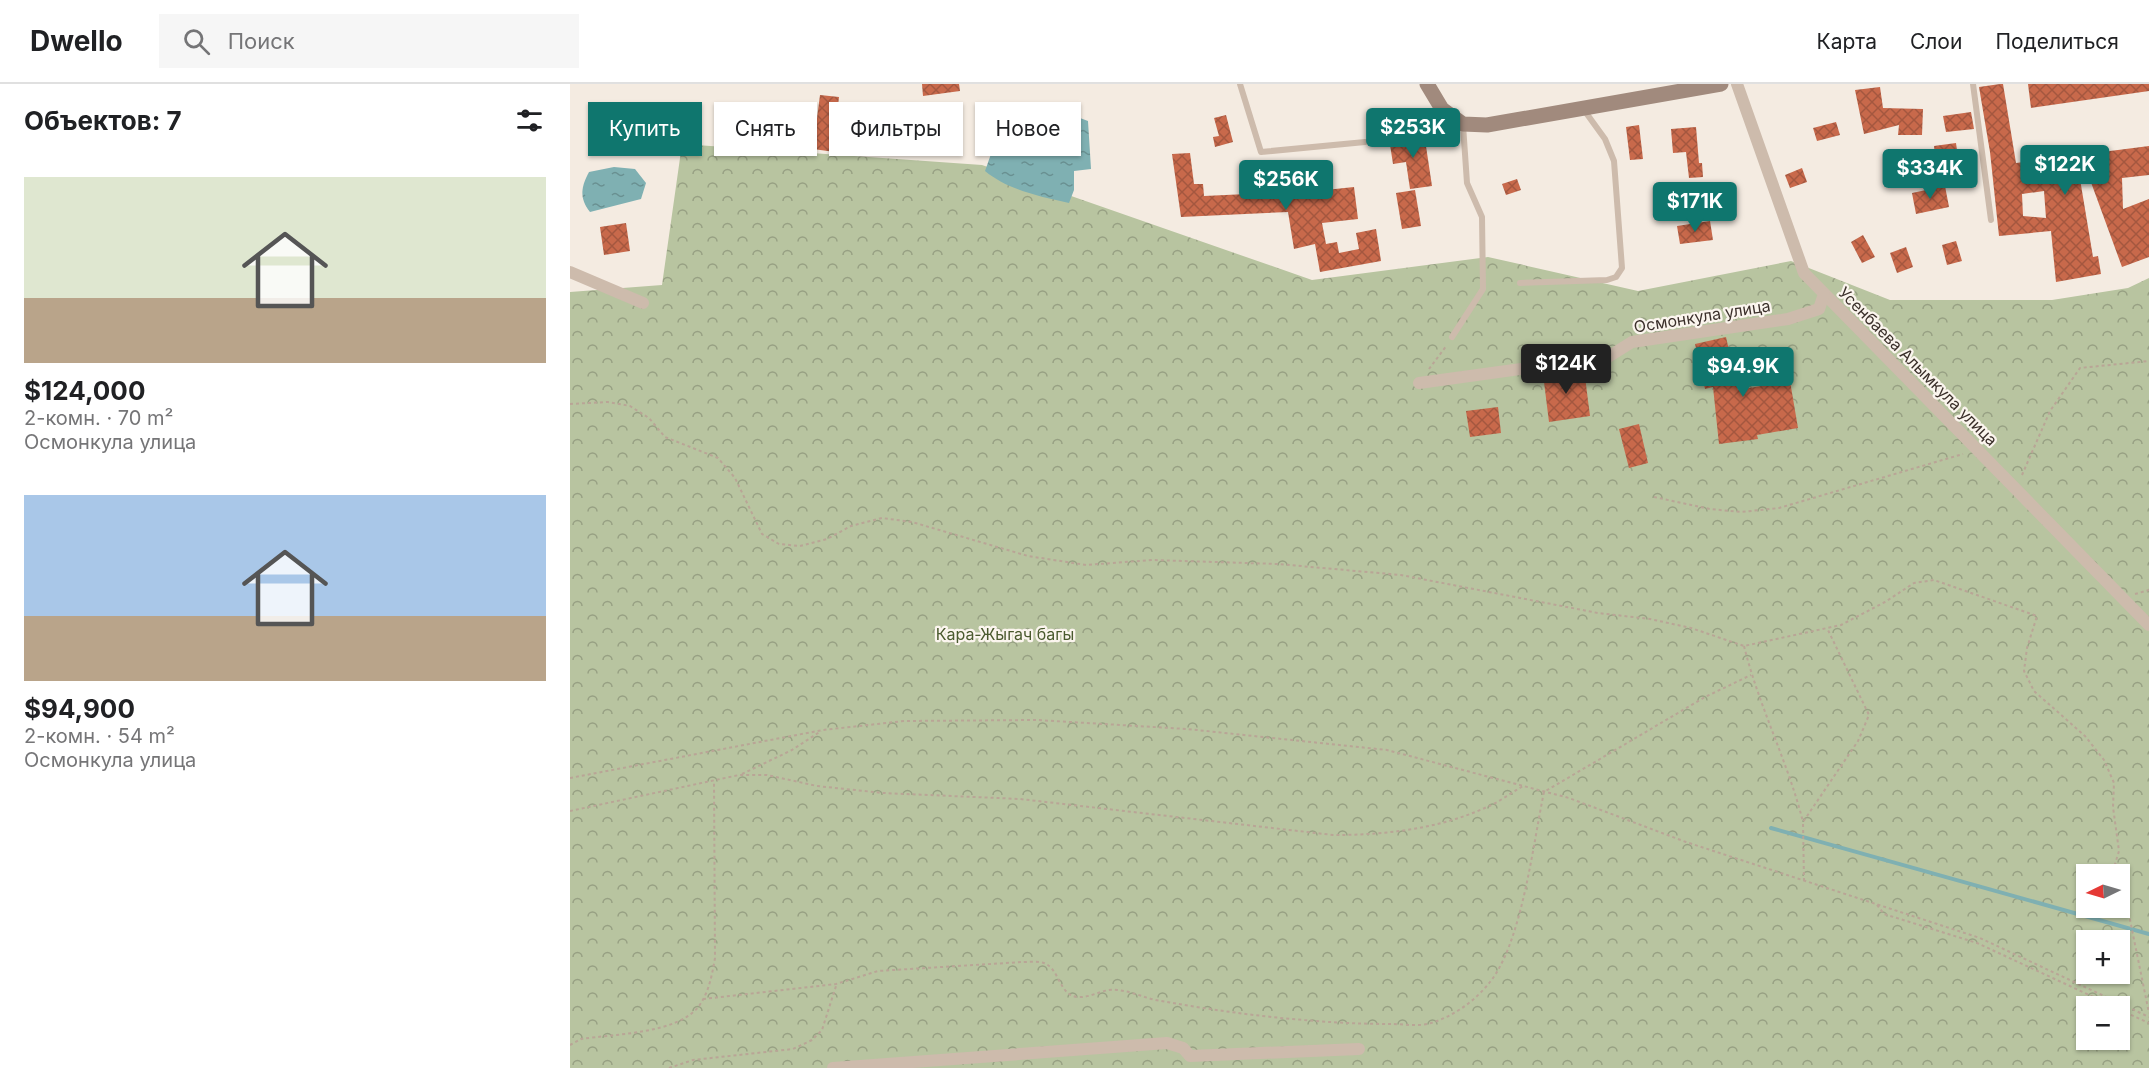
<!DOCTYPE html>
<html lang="ru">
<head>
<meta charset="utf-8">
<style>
	:root { --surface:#fff; --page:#f6f6f6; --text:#202124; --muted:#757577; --line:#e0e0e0; --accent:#0f766e }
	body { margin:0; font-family:Inter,sans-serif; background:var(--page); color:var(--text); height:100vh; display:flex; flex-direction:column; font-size:22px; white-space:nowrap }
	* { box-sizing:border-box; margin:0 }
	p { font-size:20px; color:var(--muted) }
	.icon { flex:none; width:33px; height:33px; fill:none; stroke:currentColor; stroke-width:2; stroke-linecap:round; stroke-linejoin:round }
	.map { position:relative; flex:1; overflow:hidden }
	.side { display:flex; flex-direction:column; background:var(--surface); width:570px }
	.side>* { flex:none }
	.guide { position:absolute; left:18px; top:18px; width:570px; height:54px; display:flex; gap:12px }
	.needle { width:39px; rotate:265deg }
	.buttons { position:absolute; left:1506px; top:780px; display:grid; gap:12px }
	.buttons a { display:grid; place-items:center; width:54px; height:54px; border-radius:0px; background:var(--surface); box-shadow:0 2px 4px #0004; font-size:30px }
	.price { position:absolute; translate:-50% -51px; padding:0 14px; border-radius:6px; background:var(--accent); color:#fff; font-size:20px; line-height:39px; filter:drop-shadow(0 2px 3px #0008) }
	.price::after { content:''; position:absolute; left:50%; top:36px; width:18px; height:14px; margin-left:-9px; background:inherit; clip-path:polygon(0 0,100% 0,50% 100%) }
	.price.on { background:#222; color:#fff }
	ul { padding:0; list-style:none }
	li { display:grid; align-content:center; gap:12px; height:318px; padding:0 24px }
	li span { display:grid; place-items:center; height:186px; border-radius:0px; color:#555 }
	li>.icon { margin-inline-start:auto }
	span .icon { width:108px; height:108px; fill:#fffc; stroke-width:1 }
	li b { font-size:26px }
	h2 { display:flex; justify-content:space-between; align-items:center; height:72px; padding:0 24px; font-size:26px }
	.pill { padding:0 21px; border-radius:0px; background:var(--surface); box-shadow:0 2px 4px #0004; font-size:21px; line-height:54px }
	.pill.on { background:var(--accent); color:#fff }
	header { display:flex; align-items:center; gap:36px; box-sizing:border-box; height:84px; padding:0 30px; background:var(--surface); border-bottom:2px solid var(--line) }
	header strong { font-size:28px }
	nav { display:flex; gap:33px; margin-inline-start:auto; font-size:21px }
	.search { width:420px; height:54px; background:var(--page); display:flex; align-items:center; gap:15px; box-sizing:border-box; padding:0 21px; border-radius:0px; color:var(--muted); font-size:22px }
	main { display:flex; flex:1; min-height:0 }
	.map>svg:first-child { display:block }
</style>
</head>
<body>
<header>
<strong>Dwello</strong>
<div class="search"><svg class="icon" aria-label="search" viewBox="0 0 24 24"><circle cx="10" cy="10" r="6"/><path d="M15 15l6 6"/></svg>Поиск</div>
<nav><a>Карта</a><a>Слои</a><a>Поделиться</a></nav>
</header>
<main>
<section class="side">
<h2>Объектов: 7<svg class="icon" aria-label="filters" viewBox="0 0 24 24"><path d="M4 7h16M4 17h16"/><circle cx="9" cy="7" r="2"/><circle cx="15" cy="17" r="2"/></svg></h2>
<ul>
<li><span style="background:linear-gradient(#dfe7d0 65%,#b9a48a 0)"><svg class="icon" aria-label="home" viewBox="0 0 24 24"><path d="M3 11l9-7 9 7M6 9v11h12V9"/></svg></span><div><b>$124,000</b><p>2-комн. · 70 m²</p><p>Осмонкула улица</p></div></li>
<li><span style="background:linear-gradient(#a9c7e8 65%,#b9a48a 0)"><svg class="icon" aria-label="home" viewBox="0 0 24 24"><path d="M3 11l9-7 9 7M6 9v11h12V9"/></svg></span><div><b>$94,900</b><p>2-комн. · 54 m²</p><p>Осмонкула улица</p></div></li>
</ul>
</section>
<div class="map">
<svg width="1579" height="984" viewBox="0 0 1579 984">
	<defs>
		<pattern id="park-crowns" width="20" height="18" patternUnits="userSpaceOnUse" patternTransform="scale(1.5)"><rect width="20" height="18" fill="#b8c4a0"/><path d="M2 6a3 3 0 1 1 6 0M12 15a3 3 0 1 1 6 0" fill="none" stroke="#97a083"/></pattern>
		<pattern id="water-ripples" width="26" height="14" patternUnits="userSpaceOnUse" patternTransform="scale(1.5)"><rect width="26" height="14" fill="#7fb0b2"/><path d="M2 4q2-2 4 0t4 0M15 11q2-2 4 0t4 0" fill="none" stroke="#699091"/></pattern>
		<pattern id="building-cross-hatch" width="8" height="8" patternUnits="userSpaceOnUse" patternTransform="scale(1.5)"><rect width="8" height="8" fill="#c8694b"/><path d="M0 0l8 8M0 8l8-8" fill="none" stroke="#a4573f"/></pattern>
	</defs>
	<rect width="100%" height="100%" fill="#f4ebe1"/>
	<path fill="url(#park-crowns)" fill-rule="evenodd" d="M112,60L412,81L742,196L918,173L1068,207L1221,177L1320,216H1482L1558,204L1579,194V984H0V208L92,201ZM1516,790H1550V824H1516ZM1516,856H1550V890H1516ZM1516,922H1550V956H1516Z"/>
	<g fill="url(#water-ripples)">
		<path d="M456,23L481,40L510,34L518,37L521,85L504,87V106L499,119C471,113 438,106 415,87L434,33L442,24Z"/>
		<path d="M44,83L65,85L76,99L71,115L20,128C9,114 11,103 19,88Z"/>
	</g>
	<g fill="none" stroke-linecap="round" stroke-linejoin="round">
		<polyline stroke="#7fb0b2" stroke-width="4" points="1201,744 1579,850"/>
	</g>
	<g fill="url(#building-cross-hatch)" fill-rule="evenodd">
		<polygon points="352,0 389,0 390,7 353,12"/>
		<path d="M1430,0H1433L1446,79L1579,62V91L1552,94L1553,125L1579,115V173L1552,183L1515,82L1508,83L1523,173L1528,172L1531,190L1486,198L1481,147L1429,152L1420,68L1409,3ZM1474,107L1476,134L1453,132L1452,110Z"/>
		<polygon points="1458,0 1579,0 1579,7 1461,24"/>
		<polygon points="1310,3 1313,24 1353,25 1352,51 1328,51 1329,41 1294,50 1285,6"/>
		<polygon points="250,11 269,13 264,57 295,61 294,72 243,65"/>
		<polygon points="1401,28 1404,45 1376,48 1373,32"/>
		<polygon points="656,31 663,58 645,63 643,53 649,52 644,34"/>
		<polygon points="1266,38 1270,51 1247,57 1243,44"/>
		<polygon points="1069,41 1073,75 1060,76 1056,43"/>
		<polygon points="1126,43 1129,79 1132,79 1133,93 1119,94 1116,68 1103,69 1101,45"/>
		<polygon points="854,49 862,102 840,105 836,78 823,80 819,54"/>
		<polygon points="1386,59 1389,81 1367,85 1364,62"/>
		<polygon points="620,69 624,100 633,100 634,112 677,110 676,103 715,101 713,86 741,81 746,107 784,103 788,135 752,139 756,160 767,158 769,169 789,165 786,149 806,145 811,177 750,188 745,160 724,165 718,128 611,133 602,70"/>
		<polygon points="1232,84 1237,98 1220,104 1215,91"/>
		<polygon points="947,95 951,106 936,111 932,100"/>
		<polygon points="1375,102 1379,123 1346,130 1342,109"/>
		<polygon points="845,106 851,142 832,145 826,109"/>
		<polygon points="1140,137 1143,156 1110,160 1107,142"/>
		<polygon points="56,139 60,167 34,171 30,143"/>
		<polygon points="1293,151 1305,173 1292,179 1281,158"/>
		<polygon points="1386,157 1392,177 1377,181 1372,161"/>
		<polygon points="1336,163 1343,183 1327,189 1320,169"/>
		<polygon points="1156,253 1168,306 1220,297 1228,344 1187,351 1188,355 1149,360 1143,303 1135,305 1125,260"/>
		<polygon points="1010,285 1014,285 1020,332 979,338 973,290"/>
		<polygon points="928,323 931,349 900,353 896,327"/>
		<polygon points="1069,340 1078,379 1059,384 1049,345"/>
	</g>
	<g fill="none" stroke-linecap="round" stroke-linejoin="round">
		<g stroke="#b9a596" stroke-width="2" stroke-dasharray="3 3" stroke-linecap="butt">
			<polyline points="859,285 877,261"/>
			<polyline points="0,320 38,318 60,322 79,334 95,353 148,374 165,394 192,450 209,460 230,462 257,455 281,442 312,434 342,438 458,472 516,481 582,476 708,480 831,491 1028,529 1080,535 1121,544 1174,562 1271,541 1315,518 1344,499 1364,496 1467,532 1457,564 1454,587 1464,607 1515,652 1534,676 1544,699 1543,723 1549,767 1542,790"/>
			<polyline points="1452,391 1480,327 1510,284 1579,277"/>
			<polyline points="1084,413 1140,425 1171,428 1209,424 1393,370"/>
			<polyline points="1565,510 1579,506"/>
			<path d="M1174,562C1189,623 1218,678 1233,738"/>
			<polyline points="172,690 222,666 251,647"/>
			<polyline points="0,694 253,646 334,637 467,636 617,645 817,666 999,714 1116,758 1410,854 1579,933"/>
			<path d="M0,727L169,691H197L247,702L313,709L450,715L763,751C815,751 869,745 917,723C929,718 941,709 953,702"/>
			<polyline points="1234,797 1233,738 1288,657 1299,631 1257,544"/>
			<polyline points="1550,813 1559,831 1579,929"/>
			<polyline points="1307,821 1314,830 1407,859 1543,922"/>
			<path d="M133,915L266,900L308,887L452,878C458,878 468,877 474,879C490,885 489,912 508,913C522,914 533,904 547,906C562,907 576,915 591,917C664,930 746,940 821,940C833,940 849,943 861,939C884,932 905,917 920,898C952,858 963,760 974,708L1135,613L1181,591"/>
			<polyline points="1550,926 1579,939"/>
			<path d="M0,961L11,955C43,950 108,950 129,922C139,908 142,891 145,874L144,697"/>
			<polyline points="99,984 123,976 223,965 242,956 252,946 266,902"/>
		</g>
		<g stroke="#cdbbac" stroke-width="6">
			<polyline points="670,0 691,68 795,58"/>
			<polyline points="1403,0 1421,136"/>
			<polyline points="950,199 1037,196 1046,193 1052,184 1044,77 1035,55 1014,26"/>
			<polyline points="882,253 913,205 912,133 897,99 893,41"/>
		</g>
		<g stroke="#cdbbac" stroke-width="12">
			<polyline points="1167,0 1234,189 1579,541"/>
			<polyline points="0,188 73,219"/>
			<polyline points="849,299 1038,273 1062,258 1218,235 1249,225 1254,210"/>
			<polyline points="263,984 597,959 613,964 620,972 789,965"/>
		</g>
		<polyline stroke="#a18a7d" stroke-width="15" points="857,0 872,25 893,40 917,41 1151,0"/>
	</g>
	<g text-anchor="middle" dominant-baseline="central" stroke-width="4.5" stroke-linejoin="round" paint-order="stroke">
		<g font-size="16" fill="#3b302b" stroke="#fbf5ee">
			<text transform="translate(1132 232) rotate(-9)">Осмонкула улица</text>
			<text transform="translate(1348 282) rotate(45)">Усенбаева Алымкула улица</text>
		</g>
		<g font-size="16" fill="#4a5a2e" stroke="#fbf5ee">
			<text x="435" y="550">Кара-Жыгач багы</text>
		</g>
	</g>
</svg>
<div class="buttons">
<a><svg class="needle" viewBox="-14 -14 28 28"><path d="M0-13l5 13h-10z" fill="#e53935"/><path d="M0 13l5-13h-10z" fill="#757577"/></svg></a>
<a>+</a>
<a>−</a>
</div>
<b class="price" style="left:843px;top:75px">$253K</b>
<b class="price" style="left:1495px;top:112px">$122K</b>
<b class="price" style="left:1360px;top:116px">$334K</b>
<b class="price" style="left:716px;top:127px">$256K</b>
<b class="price" style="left:1125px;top:149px">$171K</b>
<b class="price on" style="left:996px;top:311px">$124K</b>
<b class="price" style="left:1173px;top:314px">$94.9K</b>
<div class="guide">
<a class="pill on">Купить</a>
<a class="pill">Снять</a>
<a class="pill">Фильтры</a>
<a class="pill">Новое</a>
</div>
</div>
</main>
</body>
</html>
